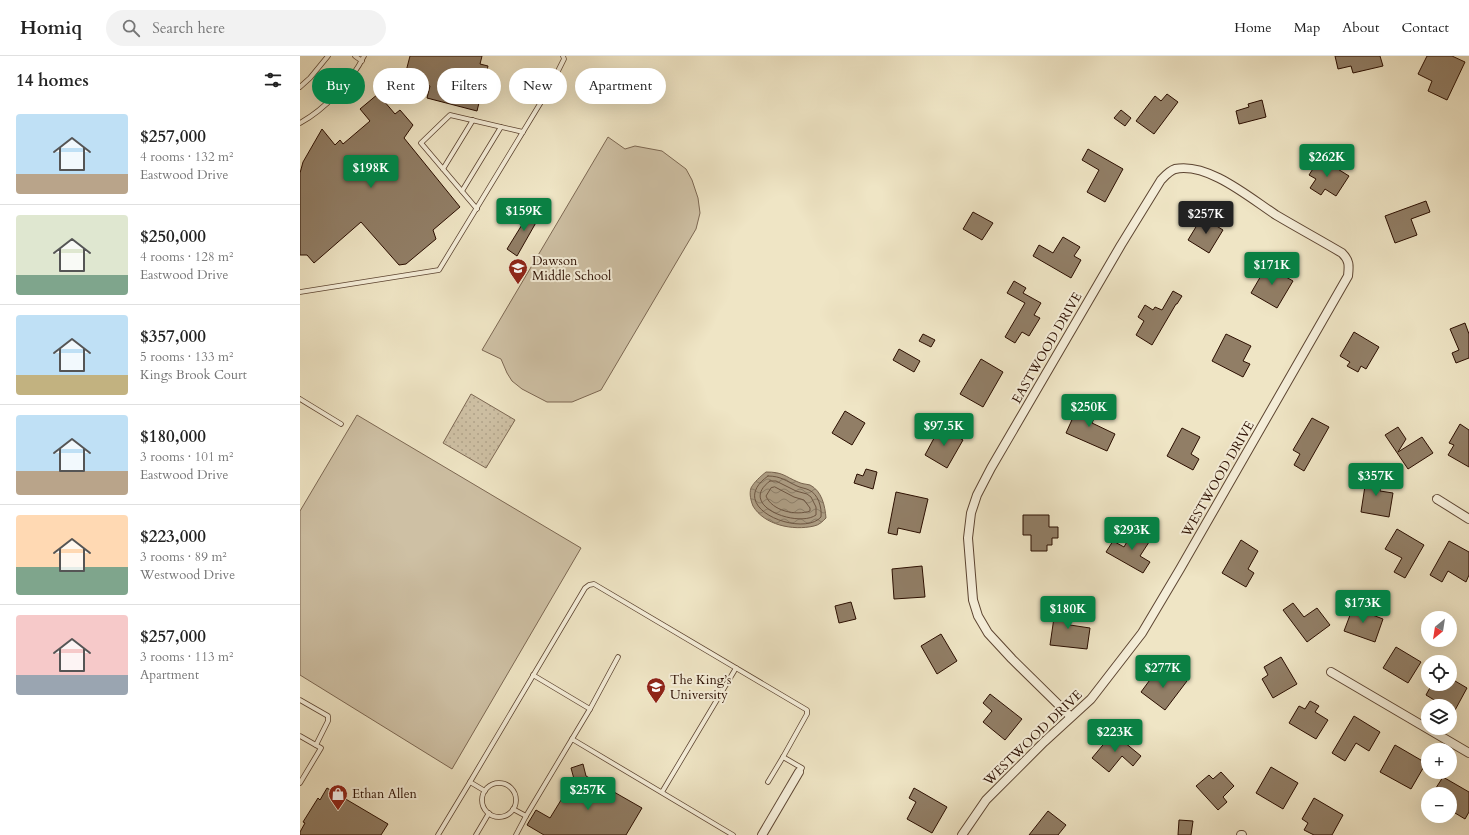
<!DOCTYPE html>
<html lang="en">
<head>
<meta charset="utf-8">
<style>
	:root { --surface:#fff; --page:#f2f2f2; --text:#222; --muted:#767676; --line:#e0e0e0; --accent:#0b8043 }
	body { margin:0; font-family:Cardo,serif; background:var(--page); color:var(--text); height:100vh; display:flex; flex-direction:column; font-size:15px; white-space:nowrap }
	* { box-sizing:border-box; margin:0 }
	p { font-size:13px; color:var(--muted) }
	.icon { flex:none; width:22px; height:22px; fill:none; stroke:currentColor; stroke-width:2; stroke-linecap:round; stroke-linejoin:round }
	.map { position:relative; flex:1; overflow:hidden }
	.drawer { display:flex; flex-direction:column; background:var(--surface); width:300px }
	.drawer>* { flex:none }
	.hud { position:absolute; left:12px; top:12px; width:380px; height:36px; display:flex; gap:8px }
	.needle { width:26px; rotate:210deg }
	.controls { position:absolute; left:1121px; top:555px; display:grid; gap:8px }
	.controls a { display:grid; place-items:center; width:36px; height:36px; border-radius:50%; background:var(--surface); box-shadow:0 4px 16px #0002; font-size:20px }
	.price { position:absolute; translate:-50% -34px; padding:0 9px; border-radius:4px; background:var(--accent); color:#fff; font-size:13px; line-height:26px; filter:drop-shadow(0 1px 2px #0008) }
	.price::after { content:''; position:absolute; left:50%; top:24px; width:12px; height:9px; margin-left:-6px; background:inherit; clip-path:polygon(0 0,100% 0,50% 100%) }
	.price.active { background:#222; color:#fff }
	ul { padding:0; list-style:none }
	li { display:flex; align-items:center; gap:12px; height:100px; padding:0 16px }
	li+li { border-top:1px solid var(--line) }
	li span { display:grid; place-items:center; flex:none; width:112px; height:80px; border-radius:4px; color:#555 }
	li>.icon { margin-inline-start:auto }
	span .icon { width:48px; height:48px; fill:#fffc; stroke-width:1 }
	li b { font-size:17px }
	h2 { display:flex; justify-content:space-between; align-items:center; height:48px; padding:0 16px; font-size:17px }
	.tag { padding:0 14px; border-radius:18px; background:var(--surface); box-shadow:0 4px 16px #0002; font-size:14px; line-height:36px }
	.tag.active { background:var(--accent); color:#fff }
	header { display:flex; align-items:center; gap:24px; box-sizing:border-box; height:56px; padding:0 20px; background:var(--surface); border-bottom:1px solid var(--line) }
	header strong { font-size:19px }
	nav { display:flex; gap:22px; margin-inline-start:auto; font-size:14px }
	.search { width:280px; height:36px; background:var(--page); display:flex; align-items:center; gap:10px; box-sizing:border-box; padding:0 14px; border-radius:22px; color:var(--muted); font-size:15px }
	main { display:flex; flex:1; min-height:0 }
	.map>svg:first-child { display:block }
</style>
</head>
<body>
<header>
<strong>Homiq</strong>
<div class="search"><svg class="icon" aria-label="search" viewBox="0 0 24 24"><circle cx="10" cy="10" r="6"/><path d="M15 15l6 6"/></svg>Search here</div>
<nav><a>Home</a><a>Map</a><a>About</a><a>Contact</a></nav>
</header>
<main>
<section class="drawer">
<h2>14 homes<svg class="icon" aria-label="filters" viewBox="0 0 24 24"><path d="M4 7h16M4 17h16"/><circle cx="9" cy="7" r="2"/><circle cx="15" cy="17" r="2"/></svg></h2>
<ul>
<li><span style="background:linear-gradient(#bfe0f5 75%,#b9a48a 0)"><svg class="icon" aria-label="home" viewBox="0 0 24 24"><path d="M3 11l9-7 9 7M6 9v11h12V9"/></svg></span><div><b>$257,000</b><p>4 rooms · 132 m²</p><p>Eastwood Drive</p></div></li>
<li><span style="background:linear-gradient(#dfe7d0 75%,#7fa58c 0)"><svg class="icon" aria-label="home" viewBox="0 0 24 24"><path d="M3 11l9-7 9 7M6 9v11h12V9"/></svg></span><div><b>$250,000</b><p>4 rooms · 128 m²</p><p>Eastwood Drive</p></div></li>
<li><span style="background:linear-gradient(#bfe0f5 75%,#c2b280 0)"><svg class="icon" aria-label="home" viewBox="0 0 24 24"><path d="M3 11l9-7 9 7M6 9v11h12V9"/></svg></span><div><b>$357,000</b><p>5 rooms · 133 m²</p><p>Kings Brook Court</p></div></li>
<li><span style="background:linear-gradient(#bfe0f5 70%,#b9a48a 0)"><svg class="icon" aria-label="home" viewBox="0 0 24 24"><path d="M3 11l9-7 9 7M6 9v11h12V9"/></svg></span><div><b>$180,000</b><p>3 rooms · 101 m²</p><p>Eastwood Drive</p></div></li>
<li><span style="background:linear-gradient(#ffd9b3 65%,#7fa58c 0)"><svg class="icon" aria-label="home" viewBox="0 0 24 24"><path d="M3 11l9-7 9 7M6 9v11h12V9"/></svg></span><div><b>$223,000</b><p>3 rooms · 89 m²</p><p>Westwood Drive</p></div></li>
<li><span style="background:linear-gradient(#f6c9c9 75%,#9aa5b1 0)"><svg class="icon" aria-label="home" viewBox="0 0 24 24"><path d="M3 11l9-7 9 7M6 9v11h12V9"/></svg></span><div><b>$257,000</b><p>3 rooms · 113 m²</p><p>Apartment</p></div></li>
</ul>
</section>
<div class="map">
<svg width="1169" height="779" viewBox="0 0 1169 779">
	<defs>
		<pattern id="park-dots" width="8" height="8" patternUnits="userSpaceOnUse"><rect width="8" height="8" fill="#cec0a4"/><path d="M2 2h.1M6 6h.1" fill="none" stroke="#b1a48b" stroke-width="1.8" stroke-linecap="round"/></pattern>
		<pattern id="water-waves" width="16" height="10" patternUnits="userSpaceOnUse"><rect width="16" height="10" fill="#ac9c82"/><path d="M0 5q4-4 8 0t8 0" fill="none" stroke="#8c7e68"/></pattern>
	</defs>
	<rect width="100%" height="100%" fill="#efe5c5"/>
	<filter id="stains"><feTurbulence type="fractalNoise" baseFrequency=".005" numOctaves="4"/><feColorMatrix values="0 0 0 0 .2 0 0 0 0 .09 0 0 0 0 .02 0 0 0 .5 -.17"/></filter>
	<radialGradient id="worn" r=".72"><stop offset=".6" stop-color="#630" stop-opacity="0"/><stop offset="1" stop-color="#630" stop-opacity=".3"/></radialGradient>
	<g fill="#cec0a4" stroke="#7c6752">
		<polygon points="308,81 325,93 335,90 362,95 386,113 392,124 398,142 400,157 396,173 301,334 272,346 247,346 222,333 212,325 207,317 201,303 182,294"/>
		<polygon points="57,359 281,492 152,713 0,619 0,455"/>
	</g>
	<polygon fill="url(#park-dots)" stroke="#7c6752" points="171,338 215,364 186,412 143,387"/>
	<path fill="url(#water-waves)" stroke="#78634e" d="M466,416C483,416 484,420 498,426C502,428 506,428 510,429C522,435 525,450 526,462C522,466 519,469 514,470C493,475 464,469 453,450C451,445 449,438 451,432C454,426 461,420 466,416Z"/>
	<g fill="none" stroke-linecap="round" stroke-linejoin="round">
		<g stroke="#6c5541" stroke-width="1">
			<path d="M468,420C481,420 486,425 497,430C501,432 505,432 509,434C518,438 522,451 521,461C503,482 423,452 468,420Z"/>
			<path d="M470,425H476L496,435L507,438L511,441L516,451V459C498,472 436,450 470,425Z"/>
			<path d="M475,431L494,441L504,444L510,452V455C496,460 472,455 466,440L471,432Z"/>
		</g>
	</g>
	<g fill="#917e66" stroke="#2b0e00">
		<polygon points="110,0 182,0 180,8 188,10 177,55 127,42 130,30 104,23"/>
		<polygon points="1035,0 1080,0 1083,10 1053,17 1051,10 1038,13"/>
		<polygon points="1127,0 1152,0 1165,6 1147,44 1128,35 1132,25 1118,18"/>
		<polygon points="78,38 95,58 100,54 113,69 104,82 160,151 133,174 136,183 106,208 99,209 61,166 14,207 7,199 0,199 0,117 3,106 22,73 35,89 40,84 43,88 70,65 60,53"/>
		<polygon points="867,38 878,46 854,78 836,65 855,40 861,45"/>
		<polygon points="962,44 966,61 939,68 936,55 949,51 948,48"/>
		<polygon points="821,54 831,62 825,70 814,62"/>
		<polygon points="788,93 823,113 805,146 787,136 799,114 782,104"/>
		<polygon points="1020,102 1049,120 1036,140 1025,133 1021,139 1010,132 1016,123 1009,119"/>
		<polygon points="1126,145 1130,156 1111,163 1117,179 1095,187 1085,160"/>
		<polygon points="233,151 242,156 217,200 207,193"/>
		<polygon points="673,156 693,167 682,184 663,173"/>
		<polygon points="902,161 923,174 909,197 888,184"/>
		<polygon points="763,181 780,191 774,200 781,204 771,222 733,200 739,189 753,197"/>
		<polygon points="969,206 981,213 979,217 993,225 977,252 951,237"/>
		<polygon points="714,225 726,232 723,237 741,247 734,259 740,262 729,280 722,276 715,287 705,281 725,247 707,237"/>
		<polygon points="873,235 882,240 877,248 876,248 852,289 836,279 844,265 838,261 845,249 853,254 855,251 862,254"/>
		<polygon points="1165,267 1169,278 1169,302 1156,307 1152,297 1159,294 1150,273"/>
		<polygon points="1054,276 1079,291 1066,313 1061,310 1058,316 1047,310 1050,306 1040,300"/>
		<polygon points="623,278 635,284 631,291 619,285"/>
		<polygon points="926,278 951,290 943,305 950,308 943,321 912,305"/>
		<polygon points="599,293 620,305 614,316 593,304"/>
		<polygon points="681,303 703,316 683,351 660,338"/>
		<polygon points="780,346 798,354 792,367 815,378 807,395 766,377"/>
		<polygon points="545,355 565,367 552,389 532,377"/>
		<polygon points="1012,362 1029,371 1004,415 994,409 1000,398 993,394"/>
		<polygon points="1160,368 1169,374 1169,411 1148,399 1154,389 1149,387"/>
		<polygon points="640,371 663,384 647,412 625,399"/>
		<polygon points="1098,371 1106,383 1098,396 1122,381 1133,397 1108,413 1085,379"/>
		<polygon points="882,372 900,381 891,398 899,403 893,414 867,400"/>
		<polygon points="566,413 577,416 573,433 554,427 557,418 563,420"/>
		<polygon points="1067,417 1082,419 1080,435 1093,437 1089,461 1061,456"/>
		<polygon points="596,436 628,443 620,477 598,472 597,479 588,477"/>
		<polygon points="723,459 749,459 749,471 758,471 758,482 752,482 752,489 747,489 747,495 731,495 731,479 723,479"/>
		<polygon points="834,473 851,483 840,500 850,506 843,517 806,496 813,485 824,491"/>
		<polygon points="1097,473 1124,489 1105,522 1094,516 1102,502 1085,493"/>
		<polygon points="941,484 958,495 948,513 954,517 946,531 922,517"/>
		<polygon points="1149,485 1169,496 1169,519 1166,526 1148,515 1142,526 1130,519"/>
		<polygon points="622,510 625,541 594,543 592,513"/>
		<polygon points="551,546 556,563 539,567 535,550"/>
		<polygon points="1055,546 1064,549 1062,555 1083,563 1075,586 1044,575"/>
		<polygon points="993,547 1004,561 1017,552 1030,569 1007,586 983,554"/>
		<polygon points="756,548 772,550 770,569 790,572 787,593 750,589"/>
		<polygon points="641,578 657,605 637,618 621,590"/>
		<polygon points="1096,591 1121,606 1108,627 1083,612"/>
		<polygon points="981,601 997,628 973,642 962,623 968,619 964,611"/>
		<polygon points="858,613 873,624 877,618 887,625 865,654 841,636"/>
		<polygon points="1150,622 1167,632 1154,656 1150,653 1150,650 1144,650 1126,639 1132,628 1150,628"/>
		<polygon points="690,638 722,663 705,684 683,666 692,655 683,647"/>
		<polygon points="1010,645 1019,650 1015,656 1028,664 1016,683 989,667 999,650 1005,653"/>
		<polygon points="1054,660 1080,676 1069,695 1056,687 1045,705 1032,697"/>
		<polygon points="813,677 841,700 833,710 822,700 809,716 792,702"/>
		<polygon points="1095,689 1126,707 1111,733 1080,716"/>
		<polygon points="283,708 286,720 342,752 326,779 244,779 227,769 236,754 250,762 274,723 271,712"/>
		<polygon points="971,711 998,727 983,753 956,737"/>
		<polygon points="921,716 934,730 923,741 927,746 918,754 896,730 909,719 913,723"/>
		<polygon points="1143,721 1169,736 1169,756 1165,763 1150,754 1150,738 1132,738"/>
		<polygon points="27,732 88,768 81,779 0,779 0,776 5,767 3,766 18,742 20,744"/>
		<polygon points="614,732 647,751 632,777 607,763 616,746 609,742"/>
		<polygon points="1014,742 1043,759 1032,779 1014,779 1004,774 1008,767 1002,763"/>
		<polygon points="748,755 766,769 758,779 729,779"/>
		<polygon points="879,764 893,765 891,779 878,779"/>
	</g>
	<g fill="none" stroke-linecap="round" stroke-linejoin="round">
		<g stroke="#5c4431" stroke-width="5.5">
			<g id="lane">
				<polyline points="55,0 62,5"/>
				<polyline points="0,31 10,22 28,0"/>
				<path d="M0,67C24,54 52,25 64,0"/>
				<polyline points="143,113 173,64"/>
				<polyline points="162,135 201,71"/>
				<polyline points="177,153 121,87 150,59 223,76"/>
				<polyline points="0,236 139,214 249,33 264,3 263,0"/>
				<polyline points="0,343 41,368"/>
				<polyline points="233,619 290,653 272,683"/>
				<polyline points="0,644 28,660 28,665 16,689"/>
				<polyline points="290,653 318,601"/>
				<polyline points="0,680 21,692 0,727"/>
				<polyline points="468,726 483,701"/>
				<circle cx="199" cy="744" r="17"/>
				<polyline points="185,735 170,726 285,532 289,529 294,528 507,654 507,658 483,701 502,712 499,716"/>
				<polyline points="362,736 436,612"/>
				<polyline points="213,753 226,760 272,683 433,779"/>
				<polyline points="138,779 170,726"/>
				<polyline points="176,779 189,757"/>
				<polyline points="216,779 226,760"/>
			</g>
		</g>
		<g stroke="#5c4431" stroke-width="10">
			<g id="street">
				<polyline points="1137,443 1169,463"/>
				<polyline points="1031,616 1169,697"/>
				<polyline points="462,779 499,716"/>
				<path d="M662,779L686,744L744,686L791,643L842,577L880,513L1048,220C1049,210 1050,205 1042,197C1020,184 998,172 976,159C950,142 908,106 875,113C869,115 865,120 861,124L821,189L691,412L677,439L671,457L668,482L673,544L678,560L688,577L712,603L771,661"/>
				<polyline points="941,779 942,779"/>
			</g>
		</g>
		<use href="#lane" stroke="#f5eed9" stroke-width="4"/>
		<use href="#street" stroke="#f5eed9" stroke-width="8"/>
	</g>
	<defs>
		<g id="school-pin" transform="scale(1)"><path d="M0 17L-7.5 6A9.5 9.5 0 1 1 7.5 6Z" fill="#8f2418" stroke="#f5eed9"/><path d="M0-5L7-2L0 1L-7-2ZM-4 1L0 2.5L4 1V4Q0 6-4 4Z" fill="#fff"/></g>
		<g id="university-pin" transform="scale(1)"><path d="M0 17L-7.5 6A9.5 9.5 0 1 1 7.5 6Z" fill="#8f2418" stroke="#f5eed9"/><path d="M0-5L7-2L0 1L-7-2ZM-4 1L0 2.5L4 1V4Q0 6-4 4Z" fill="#fff"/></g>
		<g id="shop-pin" transform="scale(1)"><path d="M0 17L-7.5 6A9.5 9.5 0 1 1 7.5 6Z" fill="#8f2418" stroke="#f5eed9"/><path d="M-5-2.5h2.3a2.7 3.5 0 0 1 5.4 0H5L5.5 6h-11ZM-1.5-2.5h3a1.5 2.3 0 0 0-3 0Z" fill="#fff"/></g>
	</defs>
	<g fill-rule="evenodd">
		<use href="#school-pin" x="218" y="212"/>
		<use href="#university-pin" x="356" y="631"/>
		<use href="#shop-pin" x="38" y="738"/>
	</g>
	<g text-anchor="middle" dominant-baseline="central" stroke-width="4" stroke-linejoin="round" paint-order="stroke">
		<g font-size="13" fill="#2b0e00" stroke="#f5eed9" text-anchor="start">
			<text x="232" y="205">Dawson<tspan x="232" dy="15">Middle School</tspan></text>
			<text x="370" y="624">The King’s<tspan x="370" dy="15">University</tspan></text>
			<text x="52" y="738">Ethan Allen</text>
		</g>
		<g font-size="13" fill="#2b0e00" stroke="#f5eed9">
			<text transform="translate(747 292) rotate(-60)">EASTWOOD DRIVE</text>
			<text transform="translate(918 423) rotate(-60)">WESTWOOD DRIVE</text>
			<text transform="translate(733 682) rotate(-44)">WESTWOOD DRIVE</text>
		</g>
	</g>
	<rect width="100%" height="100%" filter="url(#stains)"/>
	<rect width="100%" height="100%" fill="url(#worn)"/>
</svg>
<div class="controls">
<a><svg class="needle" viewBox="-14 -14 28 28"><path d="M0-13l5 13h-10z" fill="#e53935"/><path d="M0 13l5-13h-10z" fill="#767676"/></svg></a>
<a><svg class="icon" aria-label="locate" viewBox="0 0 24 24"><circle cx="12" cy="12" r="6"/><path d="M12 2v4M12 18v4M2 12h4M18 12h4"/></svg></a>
<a><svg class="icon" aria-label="layers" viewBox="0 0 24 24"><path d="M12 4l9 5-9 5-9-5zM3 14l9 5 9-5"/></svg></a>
<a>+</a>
<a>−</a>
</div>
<b class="price" style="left:1027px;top:122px">$262K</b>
<b class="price" style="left:71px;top:133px">$198K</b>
<b class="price" style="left:224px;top:176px">$159K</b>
<b class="price active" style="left:906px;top:179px">$257K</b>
<b class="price" style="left:972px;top:230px">$171K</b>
<b class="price" style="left:789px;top:372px">$250K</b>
<b class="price" style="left:644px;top:391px">$97.5K</b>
<b class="price" style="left:1076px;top:441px">$357K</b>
<b class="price" style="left:832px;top:495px">$293K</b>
<b class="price" style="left:1063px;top:568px">$173K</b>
<b class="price" style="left:768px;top:574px">$180K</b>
<b class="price" style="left:863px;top:633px">$277K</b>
<b class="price" style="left:815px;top:697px">$223K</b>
<b class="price" style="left:288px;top:755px">$257K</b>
<div class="hud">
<a class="tag active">Buy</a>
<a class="tag">Rent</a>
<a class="tag">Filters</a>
<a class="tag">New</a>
<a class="tag">Apartment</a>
</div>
</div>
</main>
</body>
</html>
